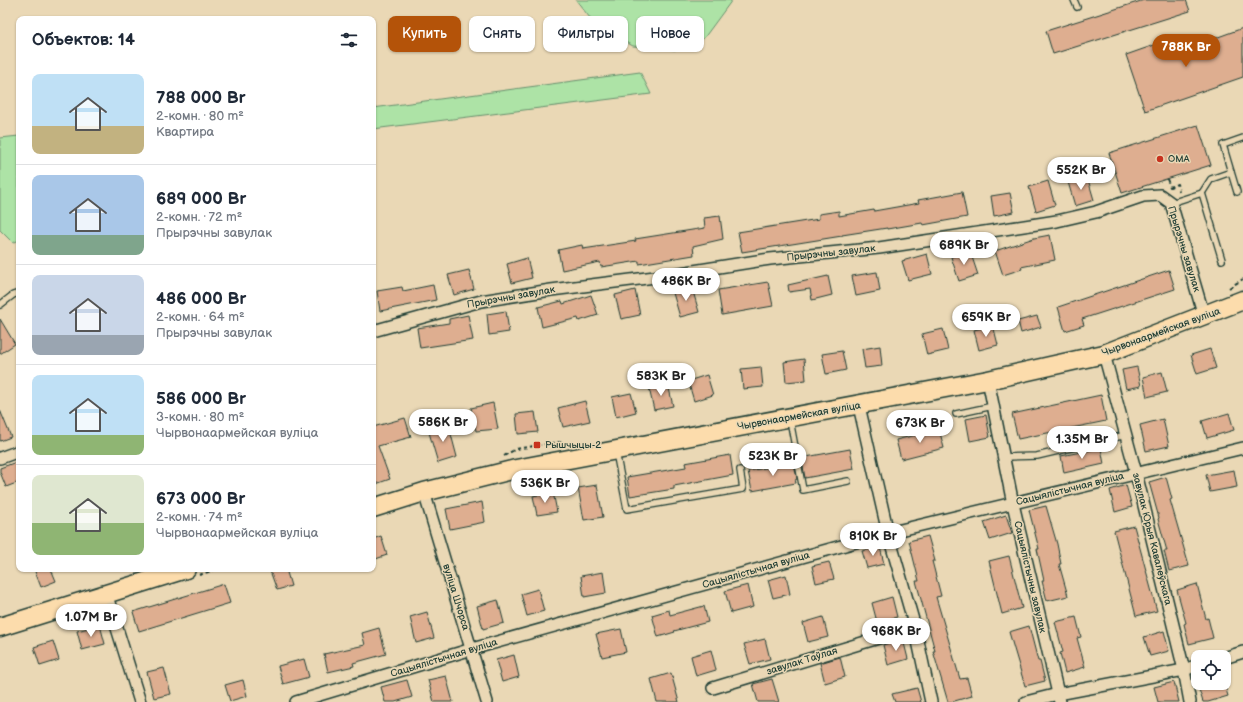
<!DOCTYPE html>
<html lang="ru">
<head>
<meta charset="utf-8">
<style>
	:root { --surface:#fff; --page:#f2f2f3; --text:#1f2937; --muted:#747a83; --line:#e0e1e3; --accent:#b45309 }
	body { margin:0; font-family:"Balsamiq Sans",sans-serif; background:var(--page); color:var(--text); height:100vh; display:flex; flex-direction:column; font-size:15px; white-space:nowrap }
	* { box-sizing:border-box; margin:0 }
	p { font-size:13px; color:var(--muted) }
	.icon { flex:none; width:22px; height:22px; fill:none; stroke:currentColor; stroke-width:2; stroke-linecap:round; stroke-linejoin:round }
	.map { position:relative; flex:1; overflow:hidden }
	.side { position:absolute; left:16px; top:16px; width:360px; height:556px; display:flex; flex-direction:column; background:var(--surface); border-radius:8px; box-shadow:0 1px 3px #0004 }
	.side>* { flex:none }
	.top-card { position:absolute; left:388px; top:16px; width:380px; height:36px; display:flex; gap:8px }
	.controls { position:absolute; left:1191px; top:650px; display:grid; gap:8px }
	.controls a { display:grid; place-items:center; width:40px; height:40px; border-radius:8px; background:var(--surface); box-shadow:0 1px 3px #0004; font-size:20px }
	.price { position:absolute; translate:-50% -34px; padding:0 9px; border-radius:14px; background:#fff; color:#222; font-size:13px; line-height:26px; filter:drop-shadow(0 1px 2px #0008) }
	.price::after { content:''; position:absolute; left:50%; top:24px; width:12px; height:9px; margin-left:-6px; background:inherit; clip-path:polygon(0 0,100% 0,50% 100%) }
	.price.on { background:var(--accent); color:#fff }
	ul { padding:0; list-style:none }
	li { display:flex; align-items:center; gap:12px; height:100px; padding:0 16px }
	li+li { border-top:1px solid var(--line) }
	li span { display:grid; place-items:center; flex:none; width:112px; height:80px; border-radius:8px; color:#555 }
	li>.icon { margin-inline-start:auto }
	span .icon { width:48px; height:48px; fill:#fffc; stroke-width:1 }
	li b { font-size:17px }
	h2 { display:flex; justify-content:space-between; align-items:center; height:48px; padding:0 16px; font-size:17px }
	.tag { padding:0 14px; border-radius:8px; background:var(--surface); box-shadow:0 1px 3px #0004; font-size:14px; line-height:36px }
	.tag.on { background:var(--accent); color:#fff }
	.map>svg:first-child { display:block }
</style>
</head>
<body>
<div class="map">
<svg width="1243" height="702" viewBox="0 0 1243 702">
	<rect width="100%" height="100%" fill="#ead8b5"/>
	<filter id="ink" filterUnits="userSpaceOnUse"><feTurbulence type="fractalNoise" baseFrequency=".025" numOctaves="2"/><feDisplacementMap in="SourceGraphic" scale="8" xChannelSelector="R" yChannelSelector="G"/><feConvolveMatrix kernelMatrix="1 2 1 2 8 2 1 2 1" color-interpolation-filters="sRGB"/></filter>
	<g filter="url(#ink)">
		<g fill="#ade3a6" stroke="#66906d">
			<polygon points="576,0 732,0 704,38 675,50 633,46 597,27"/>
			<polygon points="640,72 651,94 373,129 373,108"/>
			<polygon points="19,136 19,240 13,243 0,230 0,138"/>
		</g>
		<g fill="#deae90" stroke="#1f3d34">
			<polygon points="1144,0 1186,0 1190,11 1053,54 1046,31"/>
			<polygon points="1243,28 1243,77 1145,111 1126,55 1180,36 1185,49"/>
			<polygon points="1198,125 1211,165 1122,193 1109,153"/>
			<polygon points="1087,176 1094,200 1075,206 1068,182"/>
			<polygon points="1048,181 1055,205 1036,211 1029,187"/>
			<polygon points="962,192 967,217 923,225 922,223 887,229 887,228 842,235 842,236 742,252 738,232 819,219 819,214 839,211 839,216 874,210 874,211 919,203 918,200"/>
			<polygon points="1010,193 1014,212 994,216 991,196"/>
			<polygon points="720,216 723,239 693,246 694,255 639,264 639,261 601,267 600,262 562,270 558,250 582,245 583,249 636,241 635,239 705,228 704,218"/>
			<polygon points="1050,235 1055,260 1021,267 1022,269 1003,275 995,251 1034,238"/>
			<polygon points="970,251 978,275 959,281 951,257"/>
			<polygon points="927,254 932,274 908,280 902,261"/>
			<polygon points="527,258 532,278 512,283 507,264"/>
			<polygon points="469,270 474,289 454,295 448,275"/>
			<polygon points="1169,270 1175,289 1082,319 1084,325 1065,331 1058,307"/>
			<polygon points="877,272 880,291 856,296 852,276"/>
			<polygon points="828,276 832,295 812,300 810,289 789,292 788,285"/>
			<polygon points="768,282 773,306 722,315 718,290"/>
			<polygon points="433,285 436,300 380,311 377,291 402,287 403,291"/>
			<polygon points="692,288 699,312 680,317 673,293"/>
			<polygon points="635,290 640,315 621,319 615,295"/>
			<polygon points="591,295 598,315 579,321 578,318 542,327 538,307 562,301 563,304"/>
			<polygon points="506,311 509,332 489,335 487,314"/>
			<polygon points="468,315 473,340 420,348 417,328 449,323 449,319"/>
			<polygon points="1037,316 1041,327 1021,333 1018,321"/>
			<polygon points="0,319 15,344 0,354"/>
			<polygon points="993,325 998,345 979,350 974,330"/>
			<polygon points="943,329 948,350 927,355 922,334"/>
			<polygon points="880,346 882,366 865,368 862,349"/>
			<polygon points="1210,349 1216,368 1197,374 1191,355"/>
			<polygon points="842,351 846,370 826,374 822,354"/>
			<polygon points="804,359 806,380 786,382 784,362"/>
			<polygon points="761,367 763,387 743,389 741,369"/>
			<polygon points="1137,367 1141,386 1126,389 1122,370"/>
			<polygon points="1162,372 1167,392 1147,397 1143,377"/>
			<polygon points="707,375 713,395 694,401 688,381"/>
			<polygon points="668,384 673,406 654,410 649,388"/>
			<polygon points="631,393 636,412 616,417 612,397"/>
			<polygon points="1101,395 1106,421 1018,439 1012,414"/>
			<polygon points="585,401 590,421 563,427 558,408"/>
			<polygon points="493,403 498,429 476,431 471,408"/>
			<polygon points="0,410 11,437 0,441"/>
			<polygon points="535,412 538,432 518,434 516,414"/>
			<polygon points="1229,413 1234,430 1207,438 1202,421"/>
			<polygon points="986,415 990,437 970,441 966,419"/>
			<polygon points="405,418 411,437 378,446 390,479 373,485 373,427"/>
			<polygon points="1163,419 1169,446 1146,451 1140,425"/>
			<polygon points="448,423 457,457 438,463 428,429"/>
			<polygon points="939,429 944,448 901,459 896,440"/>
			<polygon points="1101,448 1104,464 1064,473 1061,456"/>
			<polygon points="850,449 854,469 805,478 802,461 807,460 806,457"/>
			<polygon points="730,455 733,475 674,486 674,489 630,496 627,477 686,467 685,463"/>
			<polygon points="19,461 19,482 6,487 0,472 0,468"/>
			<polygon points="794,463 797,479 795,480 796,483 752,491 748,471"/>
			<polygon points="1234,470 1237,487 1210,492 1206,475"/>
			<polygon points="1166,477 1172,499 1170,500 1189,566 1169,571 1164,551 1167,551 1158,519 1159,518 1149,482"/>
			<polygon points="597,485 603,517 584,520 578,488"/>
			<polygon points="1126,485 1132,507 1115,512 1110,490"/>
			<polygon points="553,492 557,512 537,515 533,496"/>
			<polygon points="482,502 485,522 450,529 446,509"/>
			<polygon points="1046,506 1057,544 1061,564 1059,564 1068,596 1047,601 1042,581 1044,581 1037,549 1039,549 1029,510"/>
			<polygon points="1006,515 1012,533 990,540 984,522"/>
			<polygon points="1134,526 1157,611 1136,616 1114,531"/>
			<polygon points="381,536 387,555 373,560 373,539"/>
			<polygon points="928,536 935,561 932,561 941,596 936,597 960,679 967,678 972,696 951,702 948,702 933,651 935,651 916,581 919,581 909,541"/>
			<polygon points="880,547 884,564 867,568 862,551"/>
			<polygon points="1009,556 1022,608 1002,614 989,561"/>
			<polygon points="829,562 834,579 816,583 812,566"/>
			<polygon points="34,569 51,569 56,581 41,587"/>
			<polygon points="277,569 286,569 291,586 277,590 270,571"/>
			<polygon points="603,572 606,593 584,597 581,576"/>
			<polygon points="786,575 790,594 773,598 768,580"/>
			<polygon points="224,584 230,603 139,631 133,612"/>
			<polygon points="1197,584 1206,619 1208,618 1213,638 1189,644 1184,624 1186,623 1177,590"/>
			<polygon points="748,585 753,607 731,613 725,591"/>
			<polygon points="538,589 544,611 527,616 521,594"/>
			<polygon points="892,597 897,617 877,622 872,603"/>
			<polygon points="498,600 504,623 483,629 477,606"/>
			<polygon points="704,606 708,622 674,631 675,632 658,637 652,615 669,610 670,615"/>
			<polygon points="427,612 434,638 416,643 410,617"/>
			<polygon points="823,617 828,637 808,642 803,623"/>
			<polygon points="1076,617 1081,637 1077,638 1085,667 1065,673 1060,653 1063,652 1055,622"/>
			<polygon points="100,625 105,644 82,650 77,631"/>
			<polygon points="1029,626 1038,661 1040,661 1045,681 1025,686 1009,632"/>
			<polygon points="379,628 386,654 353,663 354,666 328,672 324,654 365,645 362,633"/>
			<polygon points="621,629 626,652 602,657 596,634"/>
			<polygon points="1164,631 1169,651 1150,656 1144,637"/>
			<polygon points="765,639 770,659 750,664 744,644"/>
			<polygon points="903,639 908,659 888,665 883,645"/>
			<polygon points="53,641 59,660 40,666 34,647"/>
			<polygon points="711,650 716,670 696,676 691,656"/>
			<polygon points="514,655 519,677 502,682 496,660"/>
			<polygon points="840,657 845,677 825,683 820,663"/>
			<polygon points="304,659 309,677 283,684 278,666"/>
			<polygon points="164,668 171,694 154,698 147,672"/>
			<polygon points="671,673 679,702 657,702 651,679"/>
			<polygon points="446,676 453,702 434,702 428,680"/>
			<polygon points="772,679 779,702 758,702 753,684"/>
			<polygon points="243,680 247,696 230,701 225,685"/>
			<polygon points="407,680 412,697 395,702 385,702 381,687"/>
			<polygon points="1174,682 1179,702 1158,702 1154,687"/>
			<polygon points="1197,683 1224,683 1228,696 1208,702 1203,702"/>
			<polygon points="917,688 921,702 895,702 892,694"/>
		</g>
		<g fill="none" stroke-linecap="round" stroke-linejoin="round">
			<g stroke="#1f3d34" stroke-width="8">
				<g id="service">
					<polyline points="1074,0 1077,7"/>
					<polyline points="1231,172 1237,192"/>
					<polyline points="1202,193 1211,179 1231,172 1223,145 1243,138"/>
					<polyline points="1171,203 1202,193 1222,260"/>
					<polyline points="0,305 13,295 19,293"/>
					<polyline points="956,414 993,406"/>
					<polyline points="790,420 803,490 848,481"/>
					<polyline points="616,452 627,509 743,489 740,470"/>
					<polyline points="1003,457 1037,456 1126,435"/>
				</g>
			</g>
			<g stroke="#1f3d34" stroke-width="14">
				<g id="minor">
					<polyline points="373,331 481,301 551,290 655,277 770,259 879,248 1057,221 1096,212 1143,196 1160,195 1171,203 1204,316"/>
					<polyline points="1104,354 1136,473 1184,670 1190,702"/>
					<polyline points="988,380 1013,504 1060,702"/>
					<polyline points="859,406 888,533 915,627 931,702"/>
					<polyline points="0,458 19,451"/>
					<polyline points="424,492 487,702"/>
					<polyline points="106,593 140,702"/>
					<polyline points="1224,658 1243,652"/>
					<polyline points="713,688 915,627"/>
					<polyline points="296,702 472,649 888,533 1243,448"/>
					<polyline points="1026,702 1058,694 1184,670 1198,665"/>
				</g>
			</g>
			<g stroke="#1f3d34" stroke-width="21">
				<g id="trunk">
					<polyline points="373,508 424,492 516,469 988,380 1104,354 1243,300"/>
					<polyline points="0,627 186,569"/>
				</g>
			</g>
			<g stroke="#1f3d34" stroke-width="2" stroke-dasharray="4 3" stroke-linecap="butt">
				<polyline points="1167,179 1170,187 1177,184 1179,191"/>
				<polyline points="1229,288 1243,279"/>
				<polyline points="504,456 516,449 558,442 567,444"/>
				<polyline points="199,575 217,569"/>
			</g>
			<use href="#service" stroke="#ead8b5" stroke-width="5.5"/>
			<use href="#minor" stroke="#ead8b5" stroke-width="11"/>
			<use href="#trunk" stroke="#fcdcac" stroke-width="18"/>
		</g>
	</g>
	<g fill="#c8321e" stroke="#ead8b5" stroke-width="1.5">
		<circle cx="1160" cy="159" r="4"/>
		<rect x="533" y="441" width="8" height="8" rx="2"/>
	</g>
	<g text-anchor="middle" dominant-baseline="central" stroke-width="3" stroke-linejoin="round" paint-order="stroke">
		<g font-size="10" fill="#1f3d34" stroke="#ead8b5" text-anchor="start">
			<text x="1168" y="159">ОМА</text>
			<text x="545" y="445">Рышчыцы-2</text>
		</g>
		<g font-size="10" fill="#1f3d34" stroke="#ead8b5">
			<text transform="translate(1184 249) rotate(73)">Прырэчны завулак</text>
			<text transform="translate(831 253) rotate(-6)">Прырэчны завулак</text>
			<text transform="translate(511 297) rotate(-10)">Прырэчны завулак</text>
			<text transform="translate(1161 332) rotate(-20)">Чырвонаармейская вуліца</text>
			<text transform="translate(799 416) rotate(-10)">Чырвонаармейская вуліца</text>
			<text transform="translate(1070 489) rotate(-14)">Сацыялістычная вуліца</text>
			<text transform="translate(1152 539) rotate(76)">завулак Юрыя Кавалеўскага</text>
			<text transform="translate(756 570) rotate(-16)">Сацыялістычная вуліца</text>
			<text transform="translate(1030 577) rotate(77)">Сацыялістычны завулак</text>
			<text transform="translate(456 597) rotate(73)">вуліца Шчорса</text>
			<text transform="translate(444 658) rotate(-17)">Сацыялістычная вуліца</text>
			<text transform="translate(802 661) rotate(-17)">завулак Таўлая</text>
		</g>
	</g>
</svg>
<div class="controls">
<a><svg class="icon" aria-label="locate" viewBox="0 0 24 24"><circle cx="12" cy="12" r="6"/><path d="M12 2v4M12 18v4M2 12h4M18 12h4"/></svg></a>
</div>
<b class="price on" style="left:1186px;top:68px">788K Br</b>
<b class="price" style="left:1081px;top:191px">552K Br</b>
<b class="price" style="left:964px;top:266px">689K Br</b>
<b class="price" style="left:686px;top:302px">486K Br</b>
<b class="price" style="left:986px;top:338px">659K Br</b>
<b class="price" style="left:661px;top:397px">583K Br</b>
<b class="price" style="left:443px;top:443px">586K Br</b>
<b class="price" style="left:920px;top:444px">673K Br</b>
<b class="price" style="left:1082px;top:460px">1.35M Br</b>
<b class="price" style="left:773px;top:477px">523K Br</b>
<b class="price" style="left:545px;top:504px">536K Br</b>
<b class="price" style="left:873px;top:557px">810K Br</b>
<b class="price" style="left:91px;top:638px">1.07M Br</b>
<b class="price" style="left:896px;top:652px">968K Br</b>
<div class="top-card">
<a class="tag on">Купить</a>
<a class="tag">Снять</a>
<a class="tag">Фильтры</a>
<a class="tag">Новое</a>
</div>
<section class="side">
<h2>Объектов: 14<svg class="icon" aria-label="filters" viewBox="0 0 24 24"><path d="M4 7h16M4 17h16"/><circle cx="9" cy="7" r="2"/><circle cx="15" cy="17" r="2"/></svg></h2>
<ul>
<li><span style="background:linear-gradient(#bfe0f5 65%,#c2b280 0)"><svg class="icon" aria-label="home" viewBox="0 0 24 24"><path d="M3 11l9-7 9 7M6 9v11h12V9"/></svg></span><div><b>788 000 Br</b><p>2-комн. · 80 m²</p><p>Квартира</p></div></li>
<li><span style="background:linear-gradient(#a9c7e8 75%,#7fa58c 0)"><svg class="icon" aria-label="home" viewBox="0 0 24 24"><path d="M3 11l9-7 9 7M6 9v11h12V9"/></svg></span><div><b>689 000 Br</b><p>2-комн. · 72 m²</p><p>Прырэчны завулак</p></div></li>
<li><span style="background:linear-gradient(#c9d6e8 75%,#9aa5b1 0)"><svg class="icon" aria-label="home" viewBox="0 0 24 24"><path d="M3 11l9-7 9 7M6 9v11h12V9"/></svg></span><div><b>486 000 Br</b><p>2-комн. · 64 m²</p><p>Прырэчны завулак</p></div></li>
<li><span style="background:linear-gradient(#bfe0f5 75%,#8fb573 0)"><svg class="icon" aria-label="home" viewBox="0 0 24 24"><path d="M3 11l9-7 9 7M6 9v11h12V9"/></svg></span><div><b>586 000 Br</b><p>3-комн. · 80 m²</p><p>Чырвонаармейская вуліца</p></div></li>
<li><span style="background:linear-gradient(#dfe7d0 60%,#8fb573 0)"><svg class="icon" aria-label="home" viewBox="0 0 24 24"><path d="M3 11l9-7 9 7M6 9v11h12V9"/></svg></span><div><b>673 000 Br</b><p>2-комн. · 74 m²</p><p>Чырвонаармейская вуліца</p></div></li>
</ul>
</section>
</div>
</body>
</html>
